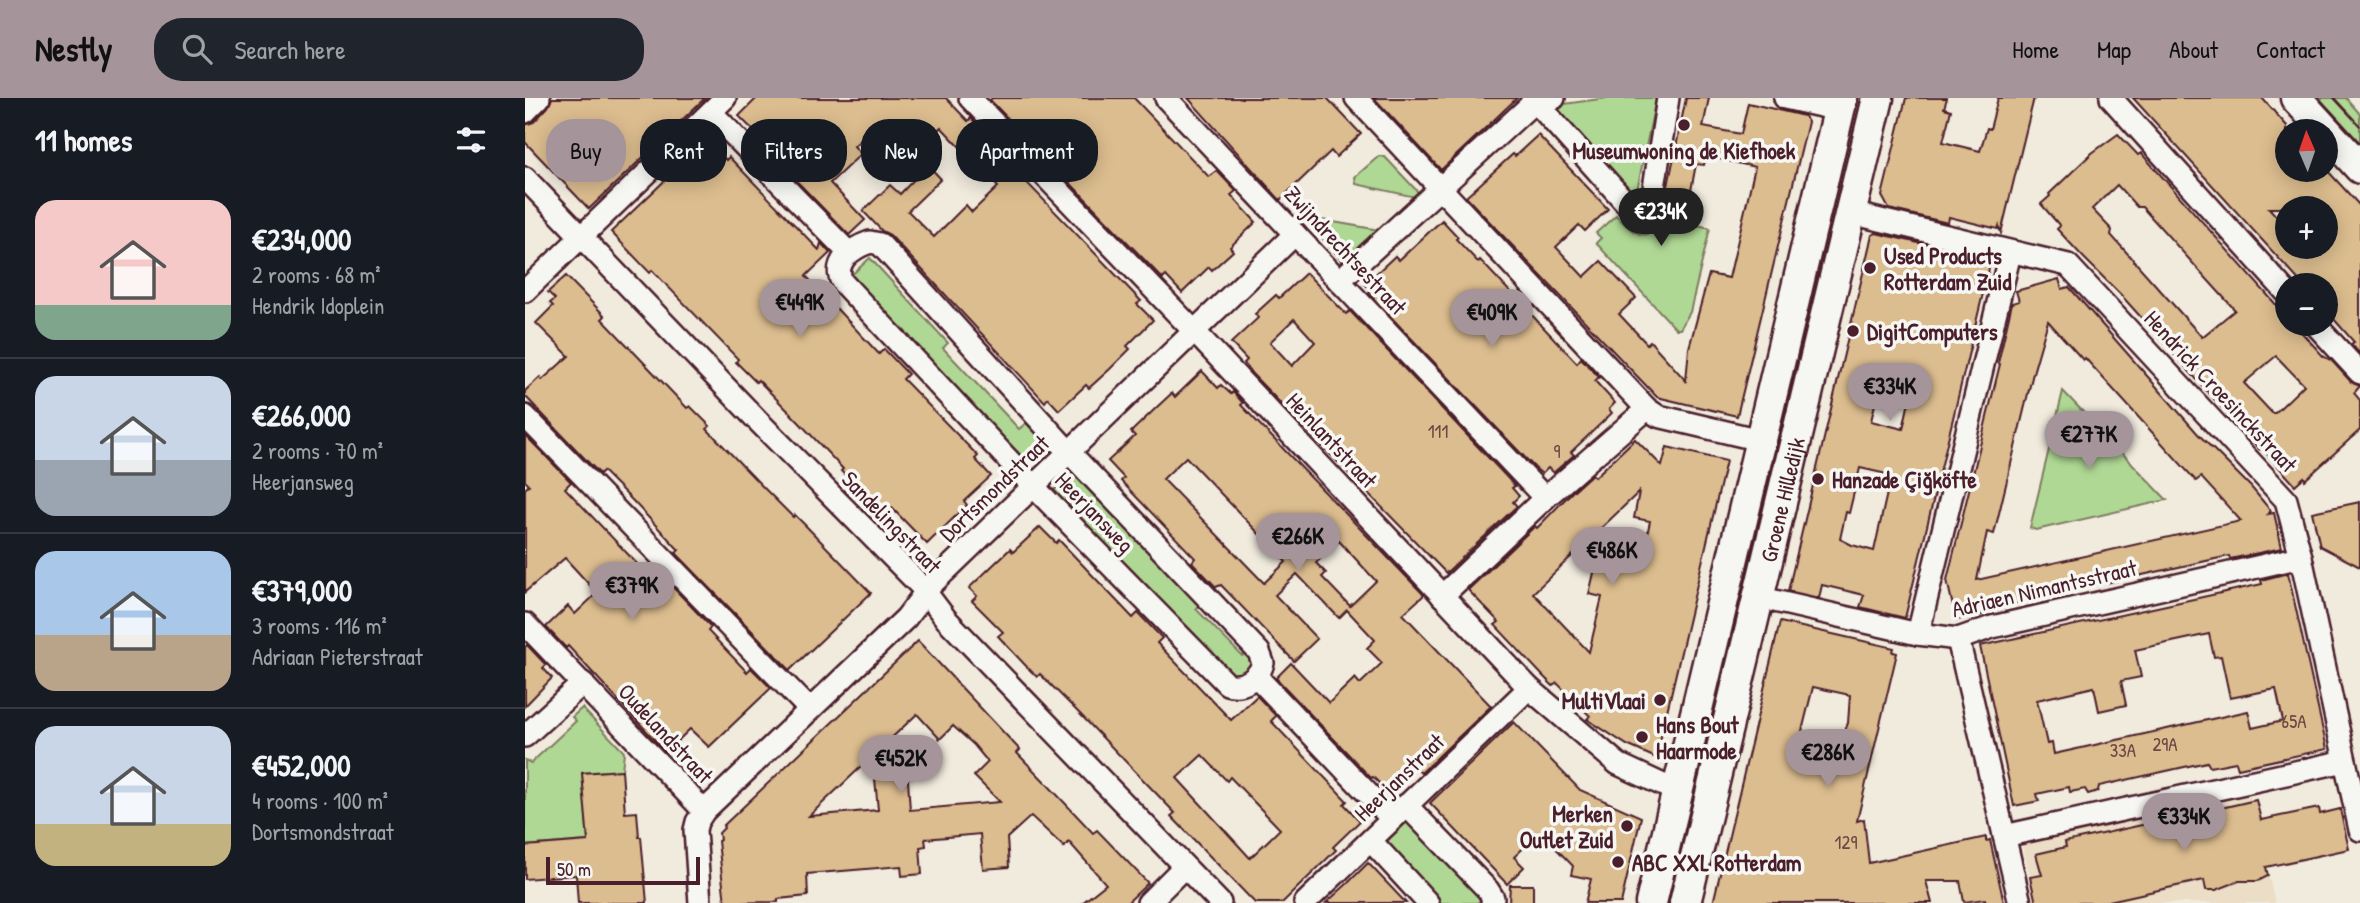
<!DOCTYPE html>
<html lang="en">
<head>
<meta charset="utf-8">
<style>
	:root { --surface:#171b24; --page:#20242c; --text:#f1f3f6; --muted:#9ea1a6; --line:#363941; --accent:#a6949b }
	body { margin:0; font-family:"Patrick Hand",sans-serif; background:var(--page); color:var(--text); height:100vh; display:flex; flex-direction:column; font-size:26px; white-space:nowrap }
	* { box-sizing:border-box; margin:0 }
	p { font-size:23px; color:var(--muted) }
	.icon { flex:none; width:38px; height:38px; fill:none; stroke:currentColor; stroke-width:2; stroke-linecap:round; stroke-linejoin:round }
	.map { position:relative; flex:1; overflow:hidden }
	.sheet { display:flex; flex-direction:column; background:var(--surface); width:525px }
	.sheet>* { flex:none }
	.guide { position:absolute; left:21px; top:21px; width:665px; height:63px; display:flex; gap:14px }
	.needle { width:46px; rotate:358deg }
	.controls { position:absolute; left:1750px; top:21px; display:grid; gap:14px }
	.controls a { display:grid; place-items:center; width:63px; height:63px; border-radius:50%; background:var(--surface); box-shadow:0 4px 18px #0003; font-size:35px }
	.scale { position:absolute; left:21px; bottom:18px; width:154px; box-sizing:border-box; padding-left:7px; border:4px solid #4a1f2b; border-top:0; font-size:19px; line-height:24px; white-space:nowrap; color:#4a1f2b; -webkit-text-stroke:5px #f6f6f2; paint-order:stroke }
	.price { position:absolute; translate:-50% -60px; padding:0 16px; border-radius:24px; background:var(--accent); color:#111; font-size:23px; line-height:46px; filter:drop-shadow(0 2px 4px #0008) }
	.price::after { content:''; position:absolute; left:50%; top:42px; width:21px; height:16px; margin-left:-10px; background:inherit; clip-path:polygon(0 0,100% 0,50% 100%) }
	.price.current { background:#222; color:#fff }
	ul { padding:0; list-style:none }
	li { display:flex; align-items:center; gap:21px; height:175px; padding:0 35px }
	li+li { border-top:2px solid var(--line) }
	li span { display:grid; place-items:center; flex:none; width:196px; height:140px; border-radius:21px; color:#555 }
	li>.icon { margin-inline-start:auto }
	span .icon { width:84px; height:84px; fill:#fffc; stroke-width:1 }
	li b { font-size:30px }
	h2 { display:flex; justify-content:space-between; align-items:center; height:84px; padding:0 35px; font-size:30px }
	.tag { padding:0 24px; border-radius:28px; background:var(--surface); box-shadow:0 4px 18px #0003; font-size:24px; line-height:63px }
	.tag.current { background:var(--accent); color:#111 }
	header { display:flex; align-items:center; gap:42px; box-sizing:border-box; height:98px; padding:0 35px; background:var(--accent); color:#111 }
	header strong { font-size:33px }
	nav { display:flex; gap:38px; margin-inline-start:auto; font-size:24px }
	.search { width:490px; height:63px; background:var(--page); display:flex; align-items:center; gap:18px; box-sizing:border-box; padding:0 24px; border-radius:28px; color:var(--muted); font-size:26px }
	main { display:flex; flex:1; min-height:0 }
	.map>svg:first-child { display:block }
</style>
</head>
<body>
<header>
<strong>Nestly</strong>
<div class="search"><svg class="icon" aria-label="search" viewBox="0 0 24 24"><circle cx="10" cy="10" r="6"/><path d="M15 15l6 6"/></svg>Search here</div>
<nav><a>Home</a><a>Map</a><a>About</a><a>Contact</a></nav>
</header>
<main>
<section class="sheet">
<h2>11 homes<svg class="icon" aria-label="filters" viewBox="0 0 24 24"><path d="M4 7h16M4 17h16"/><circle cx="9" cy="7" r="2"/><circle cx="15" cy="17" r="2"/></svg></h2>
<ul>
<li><span style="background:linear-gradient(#f6c9c9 75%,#7fa58c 0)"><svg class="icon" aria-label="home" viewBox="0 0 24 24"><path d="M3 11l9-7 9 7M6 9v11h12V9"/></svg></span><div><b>€234,000</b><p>2 rooms · 68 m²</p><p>Hendrik Idoplein</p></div></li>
<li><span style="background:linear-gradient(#c9d6e8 60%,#9aa5b1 0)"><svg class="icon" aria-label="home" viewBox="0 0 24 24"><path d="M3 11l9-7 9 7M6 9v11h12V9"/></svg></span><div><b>€266,000</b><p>2 rooms · 70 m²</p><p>Heerjansweg</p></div></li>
<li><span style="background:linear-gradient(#a9c7e8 60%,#b9a48a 0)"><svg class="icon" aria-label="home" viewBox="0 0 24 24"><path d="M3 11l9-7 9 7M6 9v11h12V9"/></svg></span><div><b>€379,000</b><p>3 rooms · 116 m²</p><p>Adriaan Pieterstraat</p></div></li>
<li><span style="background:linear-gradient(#c9d6e8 70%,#c2b280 0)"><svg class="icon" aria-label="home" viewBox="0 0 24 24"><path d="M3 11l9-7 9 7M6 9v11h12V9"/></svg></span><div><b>€452,000</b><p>4 rooms · 100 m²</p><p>Dortsmondstraat</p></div></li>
</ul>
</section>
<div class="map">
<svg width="1835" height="805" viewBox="0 0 1835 805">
	<rect width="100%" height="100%" fill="#f1ebde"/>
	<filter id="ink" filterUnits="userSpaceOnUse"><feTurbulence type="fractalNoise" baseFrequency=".0143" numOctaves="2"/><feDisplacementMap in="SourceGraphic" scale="14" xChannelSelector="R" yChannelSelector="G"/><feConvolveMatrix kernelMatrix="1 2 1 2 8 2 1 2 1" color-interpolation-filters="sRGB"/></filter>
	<g filter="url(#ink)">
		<polygon fill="#ebddc6" points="1725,698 1750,805 1511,805 1497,746"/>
		<g fill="#b0d895" stroke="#7d7c60" stroke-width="2">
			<polygon points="1082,0 1131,0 1110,102 1026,13 1032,7"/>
			<polygon points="1786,0 1821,0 1835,16 1835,53"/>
			<polygon points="854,58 860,59 894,95 890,99 831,86 830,79"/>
			<path d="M1091,117C1102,129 1114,143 1131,133L1139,119L1185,130L1165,214L1155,231H1151L1071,145L1076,140L1071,135Z"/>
			<polygon points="791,121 854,132 819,165 785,126"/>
			<polygon points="345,160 423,245 418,250 494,331 501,325 520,345 495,369 337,189 332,194 321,182"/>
			<polygon points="1538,293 1642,402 1511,432 1505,430"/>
			<polygon points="547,375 676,506 671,511 717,558 722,554 731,562 708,584 641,516 644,511 557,422 524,397"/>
			<polygon points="57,610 99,654 97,672 57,675 63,743 0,748 0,662 6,665 51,623 47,619"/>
			<polygon points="883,723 957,801 952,805 911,805 857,748"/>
		</g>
		<g fill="#dcbd8f" stroke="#4a1f2b" stroke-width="2" fill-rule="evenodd">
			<polygon points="27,0 180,0 64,111 0,44 0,27 9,24 23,9"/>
			<polygon points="232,0 421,0 443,23 446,20 465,40 462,43 616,203 612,206 628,222 602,248 605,251 585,271 564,290 561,287 534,312 523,300 520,304 365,137 357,133 338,113 365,87 375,96 403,67 416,81 383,113 409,139 441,107 447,114 473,89 416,29 386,58 354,24 329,48 336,56 305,85 340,122 324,137 227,37 230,34 214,18"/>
			<polygon points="467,0 609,0 684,79 692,73 711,93 706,97 731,124 705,149 708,153 687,172 684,169 657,195 641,178 638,181 465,2"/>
			<polygon points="663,0 802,0 836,36 811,59 806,53 755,102"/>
			<polygon points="849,0 992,0 916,72"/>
			<polygon points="1161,0 1184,0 1178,29 1216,36 1223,5 1279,18 1283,24 1212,318 1132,299 941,99 988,56 990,58 1013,37 1083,111 1060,133 1054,127 1031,149 1059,179 1076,163 1111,200 1094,216 1122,246 1125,243 1161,283 1164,250 1184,176 1204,180 1230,69 1181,58 1179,67 1171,66 1165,98 1142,93"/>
			<polygon points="1381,0 1422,0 1419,10 1426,12 1418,44 1455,53 1462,30 1465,31 1473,0 1509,0 1476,135 1474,128 1473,131 1424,119 1423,125 1364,111 1357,98"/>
			<path d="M1608,0H1737L1762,28V72H1802L1835,108V256L1826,246L1829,244L1801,212V187H1778ZM1744,110H1801V149H1762V130Z"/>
			<path d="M1593,36L1613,57L1616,55L1754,210L1757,207L1762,208V226H1769L1798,258L1807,263L1826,284L1835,288L1829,295L1835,302V332L1780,382L1779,379L1770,387L1733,346L1735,352L1596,197L1558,159L1532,131L1535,128L1516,106L1525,98L1524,96L1567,55ZM1592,87L1612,109H1617L1710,212L1677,239L1586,137L1587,132L1567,111ZM1751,258L1779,287L1750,315H1747L1719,285Z"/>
			<polygon points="185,46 201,62 204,59 294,152 296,145 305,155 281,178 354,256 359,251 383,276 378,281 453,358 450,361 466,378 439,403 442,407 402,446 363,406 355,414 345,404 316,373 318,371 271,321 233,282 231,284 211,264 213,261 127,172 125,175 86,134 155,68 158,71"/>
			<polygon points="917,122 933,139 931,141 953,164 955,162 1052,265 1056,260 1074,279 1070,283 1090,305 1084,311 1087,315 1046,354 1049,357 1028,375 1023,370 1017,376 1010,370 843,195 846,192 840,186 870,158 874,162"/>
			<path d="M1351,135L1466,162L1380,520L1335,509L1339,497L1297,487L1294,500L1263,493L1347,137ZM1357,277L1388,285L1378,331L1346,323ZM1335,370L1366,377L1349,453L1327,447L1315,441L1321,414L1324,415Z"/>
			<path d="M781,175L821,216L825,213L990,388L987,390L994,398L988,404L992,408L921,475L727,276L719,265L722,262L706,245L733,220L730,216L741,206L751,197L754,200ZM769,221L790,244L767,268L745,244Z"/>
			<polygon points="41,178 80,218 77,221 125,271 162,310 165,308 185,328 182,331 239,390 268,419 270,417 280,427 346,495 265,572 151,455 154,452 107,402 78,373 75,376 65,366 0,298 0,293 15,279 17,282 44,258 11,225 28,208 25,205 30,201 23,194"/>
			<path d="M1534,181L1537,191L1544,189L1673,336L1726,389L1746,413L1743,416L1749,415L1757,450L1705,461L1704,458L1512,500L1482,507V509L1457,515V517L1431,522L1422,482L1475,266L1473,265L1487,205L1494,203L1491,193ZM1523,223L1558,262L1560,260L1671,383L1676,379L1716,423L1452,482L1462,434L1469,436L1508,275Z"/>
			<path d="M677,273L693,290L696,287L706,296L708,294L718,305L716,307L899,497L878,516L966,608L896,675L891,670L864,695L848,679L846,680L751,580L766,565L804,605L830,580L835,586L857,565L842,550L850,542L822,512L814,520L772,476L750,497L792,541L769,563L696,487L691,489L667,464L670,460L596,383L599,380L583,363L610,338L606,334L632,309L647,295L650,299ZM661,359L761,464L739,485L638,381ZM814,443L851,483L825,508L797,479L801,475L791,465Z"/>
			<polygon points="0,337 46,384 40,390 135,490 142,483 186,529 183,533 222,574 226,570 246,590 184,649 165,631 141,654 43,548 41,550 21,529 43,508 50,516 72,495 40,460 0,494 0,391 4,387 0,383"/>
			<path d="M1110,341L1137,368L1142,349L1201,363L1131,660L1102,647L1062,621L1065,618L1032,585L1028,588L1018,578L970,527L974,524L943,492L1010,428L1012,430L1047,394L1067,376L1070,379ZM1114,394L1109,420L1125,423L1118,456L1102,452L1099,469L1072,462L1064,496L1077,499L1064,554L1008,495Z"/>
			<polygon points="1835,404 1835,469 1795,448 1787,414"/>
			<path d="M515,429L531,445L534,442L608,520L613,515L637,540L632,545L706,622L732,598L751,618L746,623L822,703L819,706L835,723L808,749L811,752L757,805H730L646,718L650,715L554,615L515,576L512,579L502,569L473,538L478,534L447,503L452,498L444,490L485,451L488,454ZM677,657L702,683L705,679L755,731L725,760L652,680Z"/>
			<path d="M1763,475L1802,651L1713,670L1711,664L1685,669L1682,664L1574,688L1573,693L1563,696L1560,691L1545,694L1544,689L1512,696L1514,703L1489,708L1455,548L1737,486L1736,482ZM1684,536L1689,559L1696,558L1705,600L1751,591L1758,623L1727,630L1723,613L1529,656L1527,645L1522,646L1512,602L1569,589L1574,613L1601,607L1596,583L1616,579L1610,552Z"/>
			<path d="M1255,524L1369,550L1368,554L1372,555L1332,723L1339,721L1344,765L1461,739V743L1465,742L1479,805H1461L1460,801L1439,804L1435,783H1401L1407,805H1188ZM1288,589L1325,597L1323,625L1316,642L1277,633Z"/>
			<path d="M393,543L495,652L492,655L521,685L568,735L572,732L623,785L602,805H557L581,786L544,744L539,749L506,718L482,740L484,769L458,771L455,736L400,741L401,748L395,749L397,776L377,778L376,768L282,776L283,798L253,801V804L200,805L193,743L195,742L194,735L199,730L198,728ZM392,616L415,641L428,628L449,647L463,664L449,678L475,704L385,712L382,667L349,670L353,712L284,718Z"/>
			<polygon points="2,547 21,567 18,570 27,580 0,608 0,549"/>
			<polygon points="989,624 1055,692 1116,719 1096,805 1060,805 1066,781 1046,777 1048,768 1022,741 1020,743 1013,736 989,759 999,769 982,786 905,705"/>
			<polygon points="97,672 100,715 112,714 114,739 116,739 122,805 53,805 51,777 0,781 0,748 63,743 57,675"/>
			<polygon points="1731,702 1736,722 1794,710 1795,716 1815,711 1824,751 1741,769 1743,778 1733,783 1714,783 1691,792 1681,792 1679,782 1575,805 1511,805 1505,779 1517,777 1511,756 1541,749 1540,744 1644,721 1643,717 1664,713 1665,717"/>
			<polygon points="843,765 881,805 801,805 823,785"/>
			<polygon points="985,787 1008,787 1008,805 984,805"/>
		</g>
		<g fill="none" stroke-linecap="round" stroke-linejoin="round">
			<g stroke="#4a1f2b" stroke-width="26">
				<g id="street">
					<polyline points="445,0 669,233 1004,590 1093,666 1151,693"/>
					<polyline points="641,0 1020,400"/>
					<polyline points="831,0 1122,311 1133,318 1235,342"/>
					<polyline points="1029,0 1010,3 1104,108 1111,113 1121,116 1126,109 1143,0"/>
					<polyline points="1260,0 1314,12"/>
					<polyline points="1586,0 1762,195"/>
					<polyline points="0,14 14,0"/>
					<polyline points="186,14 324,155"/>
					<polyline points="0,80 233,323 396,488 421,521 695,805"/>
					<polyline points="1326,115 1543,167 1761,402 1776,459 1835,732"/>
					<path d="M345,144L355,146L544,354L734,554L738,565C734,580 718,591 702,586L508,388L317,184C307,163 328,150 345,144Z"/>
					<polyline points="814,183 1010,3 1007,0"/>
					<polyline points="0,193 200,0"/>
					<polyline points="1790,226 1835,275"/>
					<polyline points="0,318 284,611"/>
					<polyline points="917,498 1020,400 1122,311"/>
					<polyline points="1232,499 1393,536 1433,541 1467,529 1776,459"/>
					<polyline points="0,526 179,713"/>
					<polyline points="1393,536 1485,155"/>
					<polyline points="1433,541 1495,805"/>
					<polyline points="732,579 867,721"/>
					<polyline points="0,638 58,585"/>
					<polyline points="881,707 963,792 968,800 967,805"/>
					<polyline points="1479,738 1820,663"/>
					<polyline points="846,743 903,805"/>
					<polyline points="175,805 170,732 172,724 179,713 381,520 406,487 770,136"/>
					<polyline points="623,805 659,769"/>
					<polyline points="780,805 1004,590"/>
				</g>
			</g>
			<g stroke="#4a1f2b" stroke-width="35">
				<g id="secondary">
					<polyline points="1771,0 1835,70"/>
					<polyline points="1126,805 1317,0"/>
					<path id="s1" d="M1160,805L1353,0"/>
				</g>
			</g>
			<use href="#street" stroke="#f6f6f2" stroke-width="21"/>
			<use href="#secondary" stroke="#f6f6f2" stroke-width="30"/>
			<g stroke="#4a1f2b" stroke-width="2">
				<polyline points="1794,0 1835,45"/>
				<polyline points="1809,0 1835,28"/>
			</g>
		</g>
	</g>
	<g fill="#4a1f2b" stroke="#f6f6f2" stroke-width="2.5">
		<circle cx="1159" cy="27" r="7"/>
		<circle cx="1345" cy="170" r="7"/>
		<circle cx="1328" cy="233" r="7"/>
		<circle cx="1293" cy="381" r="7"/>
		<circle cx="1135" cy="602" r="7"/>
		<circle cx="1117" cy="639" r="7"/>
		<circle cx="1102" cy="728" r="7"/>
		<circle cx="1093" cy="764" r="7"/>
	</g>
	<g text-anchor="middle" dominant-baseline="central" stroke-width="7" stroke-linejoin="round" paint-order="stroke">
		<g font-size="19" fill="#6e4644">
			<text x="913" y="333">111</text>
			<text x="1032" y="353">9</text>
			<text x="1769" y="623">65A</text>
			<text x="1640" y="646">29A</text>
			<text x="1598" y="652">33A</text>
			<text x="1321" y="744">129</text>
		</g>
		<g font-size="23" font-weight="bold" fill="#4a1f2b" stroke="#f6f6f2" text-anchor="start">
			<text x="1159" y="52" text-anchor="middle">Museumwoning de Kiefhoek</text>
			<text x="1359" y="157">Used Products<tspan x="1359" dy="26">Rotterdam Zuid</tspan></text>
			<text x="1342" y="233">DigitComputers</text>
			<text x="1307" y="381">Hanzade Çiğköfte</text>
			<text x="1121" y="602" text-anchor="end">MultiVlaai</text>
			<text x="1131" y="626">Hans Bout<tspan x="1131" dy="26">Haarmode</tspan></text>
			<text x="1088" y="715" text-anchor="end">Merken<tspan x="1088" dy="26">Outlet Zuid</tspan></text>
			<text x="1107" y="764">ABC XXL Rotterdam</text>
		</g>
		<g font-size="23" fill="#4a1f2b" stroke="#f6f6f2">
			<text transform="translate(821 152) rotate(47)">Zwijndrechtsestraat</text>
			<text transform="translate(1696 293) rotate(47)">Hendrick Croesinckstraat</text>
			<text transform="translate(807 342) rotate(47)">Heinlantstraat</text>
			<text transform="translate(469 390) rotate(-44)">Dortsmondstraat</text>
			<text stroke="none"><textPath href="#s1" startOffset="415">Groene Hilledijk</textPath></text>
			<text transform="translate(570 414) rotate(46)">Heerjansweg</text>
			<text transform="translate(367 424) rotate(46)">Sandelingstraat</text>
			<text transform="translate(1519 490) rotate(-13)">Adriaen Nimantsstraat</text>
			<text transform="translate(141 635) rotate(47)">Oudelandstraat</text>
			<text transform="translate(874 679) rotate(-44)">Heerjanstraat</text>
		</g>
	</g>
</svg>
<div class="controls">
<a><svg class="needle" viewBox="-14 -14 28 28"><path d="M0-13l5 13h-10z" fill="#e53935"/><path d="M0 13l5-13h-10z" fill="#9ea1a6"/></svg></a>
<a>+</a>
<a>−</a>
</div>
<div class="scale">50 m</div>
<b class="price current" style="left:1136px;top:150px">€234K</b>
<b class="price" style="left:275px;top:241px">€449K</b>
<b class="price" style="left:967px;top:251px">€409K</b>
<b class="price" style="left:1365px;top:325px">€334K</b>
<b class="price" style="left:1564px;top:373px">€277K</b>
<b class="price" style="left:773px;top:475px">€266K</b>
<b class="price" style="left:1087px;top:489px">€486K</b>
<b class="price" style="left:107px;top:524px">€379K</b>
<b class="price" style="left:1303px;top:691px">€286K</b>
<b class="price" style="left:376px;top:697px">€452K</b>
<b class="price" style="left:1659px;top:755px">€334K</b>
<div class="guide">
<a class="tag current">Buy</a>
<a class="tag">Rent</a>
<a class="tag">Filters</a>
<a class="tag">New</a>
<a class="tag">Apartment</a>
</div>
</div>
</main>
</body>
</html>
